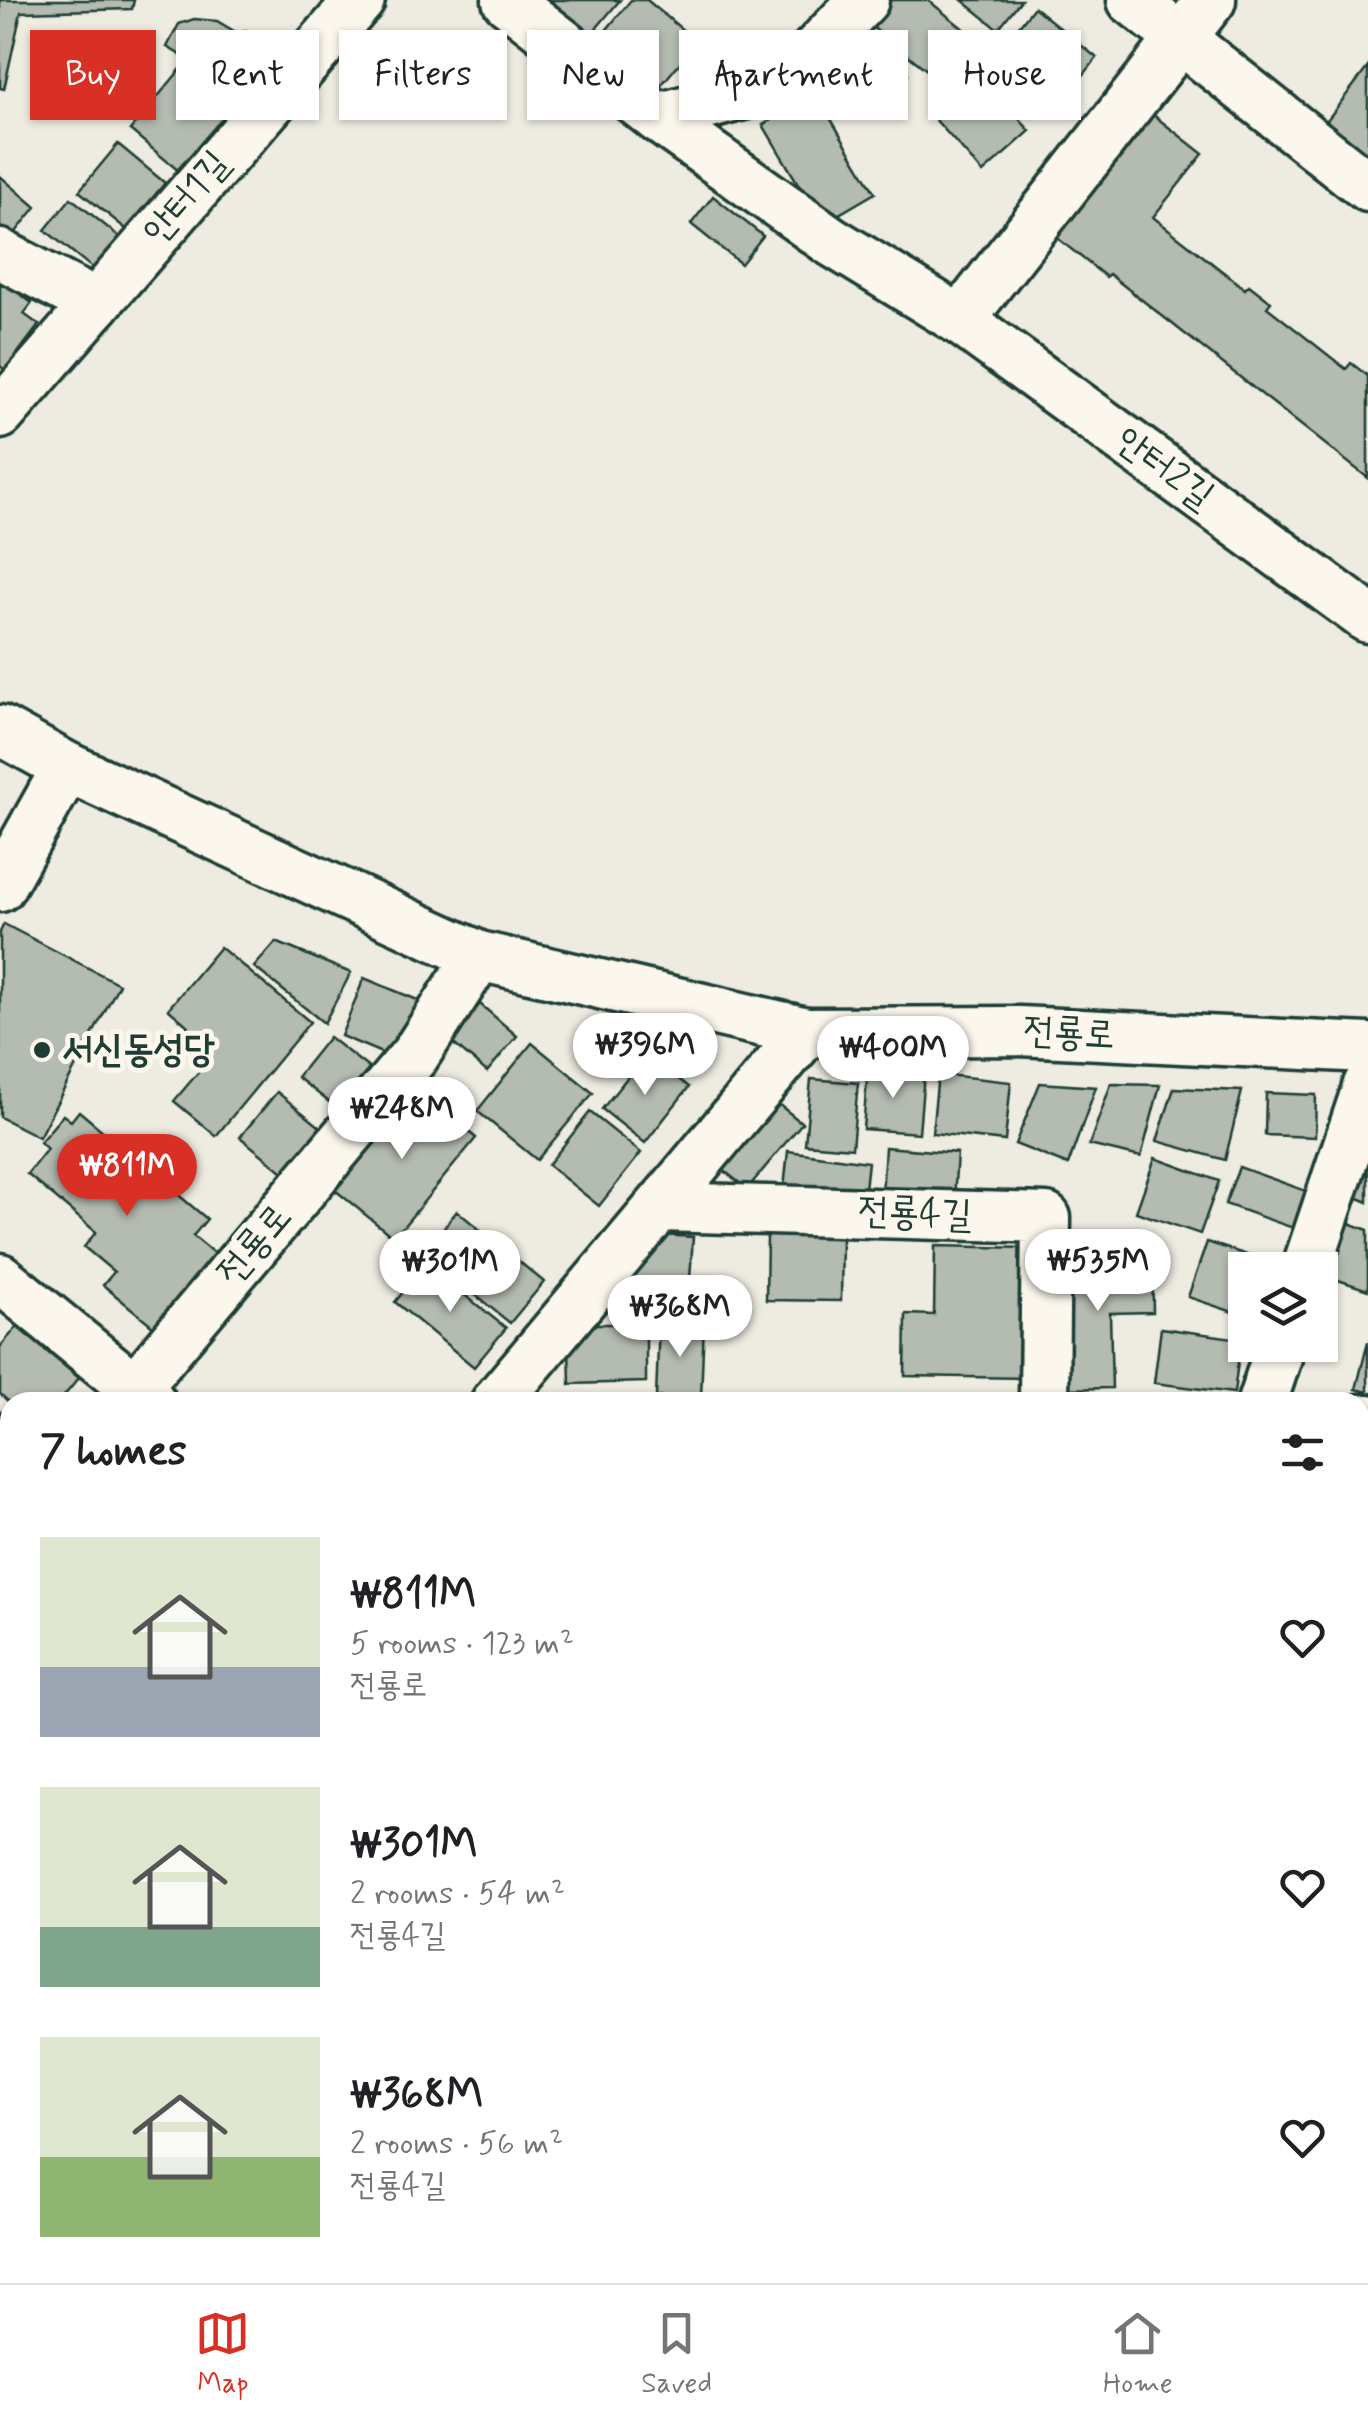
<!DOCTYPE html>
<html lang="en">
<head>
<meta charset="utf-8">
<style>
	:root { --surface:#fff; --page:#f6f6f6; --text:#202124; --muted:#757577; --line:#e0e0e0; --accent:#d93025 }
	body { margin:0; font-family:Mynerve,"Poor Story",sans-serif; background:var(--page); color:var(--text); height:100vh; display:flex; flex-direction:column; font-size:38px; white-space:nowrap }
	* { box-sizing:border-box; margin:0 }
	p { font-size:32px; color:var(--muted) }
	.icon { flex:none; width:55px; height:55px; fill:none; stroke:currentColor; stroke-width:2; stroke-linecap:round; stroke-linejoin:round }
	.map { position:relative; flex:1; overflow:hidden }
	.sheet { position:absolute; left:0px; top:1392px; width:1370px; height:892px; display:flex; flex-direction:column; background:var(--surface); border-radius:30px 30px 0 0; box-shadow:0 2px 8px #0004 }
	.sheet>* { flex:none }
	.banner { position:absolute; left:30px; top:30px; width:1310px; height:90px; display:flex; gap:20px }
	.controls { position:absolute; left:1228px; top:1252px; display:grid; gap:20px }
	.controls a { display:grid; place-items:center; width:110px; height:110px; border-radius:0px; background:var(--surface); box-shadow:0 2px 8px #0004; font-size:50px }
	.price { position:absolute; translate:-50% -85px; padding:0 22px; border-radius:35px; background:#fff; color:#222; font-size:32px; line-height:65px; filter:drop-shadow(0 2px 5px #0008) }
	.price::after { content:''; position:absolute; left:50%; top:60px; width:30px; height:22px; margin-left:-15px; background:inherit; clip-path:polygon(0 0,100% 0,50% 100%) }
	.price.selected { background:var(--accent); color:#fff }
	ul { padding:0; list-style:none }
	li { display:flex; align-items:center; gap:30px; height:250px; padding:0 40px }
	li span { display:grid; place-items:center; flex:none; width:280px; height:200px; border-radius:0px; color:#555 }
	li>.icon { margin-inline-start:auto }
	span .icon { width:120px; height:120px; fill:#fffc; stroke-width:1 }
	li b { font-size:42px }
	h2 { display:flex; justify-content:space-between; align-items:center; height:120px; padding:0 40px; font-size:42px }
	.pill { padding:0 35px; border-radius:0px; background:var(--surface); box-shadow:0 2px 8px #0004; font-size:35px; line-height:90px }
	.pill.selected { background:var(--accent); color:#fff }
	.menu { display:flex; justify-content:space-around; align-items:center; height:140px; border-top:2px solid var(--line); background:var(--surface); font-size:28px; color:var(--muted) }
	.menu a { display:grid; justify-items:center; gap:5px }
	.menu .selected { color:var(--accent) }
	.map>svg:first-child { display:block }
</style>
</head>
<body>
<div class="map">
<svg width="1368" height="2283" viewBox="0 0 1368 2283">
	<rect width="100%" height="100%" fill="#eeece1"/>
	<filter id="ink" filterUnits="userSpaceOnUse"><feTurbulence type="fractalNoise" baseFrequency=".01" numOctaves="2"/><feDisplacementMap in="SourceGraphic" scale="20" xChannelSelector="R" yChannelSelector="G"/><feConvolveMatrix kernelMatrix="1 2 1 2 8 2 1 2 1" color-interpolation-filters="sRGB"/></filter>
	<g filter="url(#ink)">
		<g fill="#b4bbb0" stroke="#1f3d34" stroke-width="2.5">
			<polygon points="0,0 134,0 132,9 21,12 4,89 0,88"/>
			<polygon points="529,0 620,0 583,44"/>
			<polygon points="631,0 647,0 697,42 658,89 598,40"/>
			<polygon points="876,0 928,0 971,35 937,78 862,19"/>
			<polygon points="962,0 1021,0 998,29"/>
			<polygon points="1034,7 1097,58 1066,97 1003,46"/>
			<polygon points="194,19 217,21 239,34 246,30 280,57 245,93 167,47 179,24"/>
			<polygon points="846,30 908,74 882,110 820,66"/>
			<polygon points="185,64 235,106 180,172 130,130"/>
			<polygon points="972,67 1030,131 983,173 926,109"/>
			<polygon points="1368,67 1368,159 1324,124"/>
			<polygon points="816,94 875,193 822,224 763,125"/>
			<polygon points="1152,114 1203,154 1153,217 1245,289 1249,285 1271,302 1267,307 1346,369 1351,363 1368,376 1368,478 1109,274 1106,277 1056,237 1095,186 1087,180 1109,153 1117,159"/>
			<polygon points="118,144 165,183 126,229 79,191"/>
			<polygon points="0,176 36,207 12,237 0,227"/>
			<polygon points="713,196 763,236 741,264 691,224"/>
			<polygon points="71,198 122,239 96,271 45,230"/>
			<polygon points="0,279 32,303 24,314 39,325 5,370 0,366"/>
			<polygon points="4,924 119,984 39,1137 0,1117 0,932"/>
			<polygon points="276,942 351,973 324,1023 254,967"/>
			<polygon points="220,947 310,1022 216,1136 174,1101 207,1062 178,1038 188,1026 168,1009"/>
			<polygon points="364,978 420,1001 396,1059 341,1036"/>
			<polygon points="480,1004 517,1036 487,1072 449,1040"/>
			<polygon points="329,1037 379,1076 347,1116 297,1077"/>
			<polygon points="532,1043 593,1093 537,1160 477,1111"/>
			<polygon points="646,1054 689,1087 645,1143 602,1109"/>
			<polygon points="868,1068 924,1074 919,1133 863,1129"/>
			<polygon points="938,1074 1011,1082 1005,1141 932,1133"/>
			<polygon points="811,1079 858,1083 852,1148 805,1144"/>
			<polygon points="1040,1083 1096,1087 1068,1165 1015,1144"/>
			<polygon points="1111,1084 1160,1085 1141,1157 1089,1145"/>
			<polygon points="411,1085 476,1138 394,1238 329,1185"/>
			<polygon points="1174,1088 1242,1091 1225,1160 1157,1141"/>
			<polygon points="762,1091 802,1123 747,1189 707,1157"/>
			<polygon points="277,1092 330,1135 293,1180 240,1137"/>
			<polygon points="1266,1093 1316,1095 1315,1137 1265,1135"/>
			<polygon points="79,1111 207,1219 193,1236 221,1259 160,1332 103,1285 114,1272 84,1247 96,1232 27,1174 47,1149 40,1142 63,1115 71,1121"/>
			<polygon points="590,1112 641,1153 599,1206 548,1165"/>
			<polygon points="885,1147 957,1153 954,1200 882,1195"/>
			<polygon points="1368,1150 1368,1202 1349,1194"/>
			<polygon points="788,1151 868,1162 864,1198 784,1188"/>
			<polygon points="1155,1158 1219,1181 1200,1234 1136,1212"/>
			<polygon points="1239,1167 1306,1191 1293,1228 1225,1204"/>
			<polygon points="457,1211 544,1282 510,1323 423,1253"/>
			<polygon points="1335,1218 1368,1230 1368,1290 1320,1274"/>
			<polygon points="645,1234 693,1237 688,1306 595,1304"/>
			<polygon points="767,1235 842,1236 841,1301 766,1300"/>
			<polygon points="1207,1242 1281,1266 1280,1270 1245,1270 1245,1316 1188,1297"/>
			<polygon points="935,1246 1030,1248 1027,1378 905,1376 906,1314 934,1315"/>
			<polygon points="1099,1258 1152,1258 1153,1312 1110,1313 1112,1388 1062,1389 1059,1259 1079,1259 1079,1268 1099,1268"/>
			<polygon points="426,1264 506,1328 474,1367 395,1302"/>
			<polygon points="659,1322 704,1323 701,1398 656,1397"/>
			<polygon points="589,1324 646,1324 646,1382 570,1384 569,1345"/>
			<polygon points="17,1327 79,1378 59,1402 10,1403 0,1394 0,1347"/>
			<polygon points="1161,1328 1241,1339 1234,1393 1154,1383"/>
			<polygon points="1368,1342 1368,1392 1356,1389"/>
			<polygon points="0,1411 10,1419 10,1452 0,1464"/>
			<polygon points="1360,1440 1368,1441 1368,1494 1360,1493"/>
			<polygon points="1360,1519 1368,1521 1368,1577 1360,1575"/>
			<polygon points="10,1580 10,1649 0,1640 0,1592"/>
			<polygon points="1368,1623 1368,1673 1360,1670 1360,1649"/>
			<polygon points="10,1688 10,1727 0,1719 0,1700"/>
			<polygon points="1362,1766 1368,1771 1368,1864 1360,1874"/>
			<polygon points="1360,1929 1368,1935 1368,2029 1360,2039"/>
			<polygon points="0,1953 10,1961 10,1991 0,2003"/>
			<polygon points="1368,2183 1368,2275 1362,2283 1291,2283 1288,2281 1293,2275 1360,2275 1360,2193"/>
			<polygon points="10,2193 10,2275 43,2275 36,2283 0,2283 0,2205"/>
			<polygon points="97,2275 152,2275 161,2283 90,2283"/>
			<polygon points="274,2275 318,2275 312,2283 284,2283"/>
			<polygon points="737,2275 815,2275 808,2283 730,2283"/>
			<polygon points="822,2275 866,2275 876,2283 815,2283"/>
			<polygon points="1116,2275 1160,2275 1154,2283 1126,2283"/>
		</g>
		<g fill="none" stroke-linecap="round" stroke-linejoin="round">
			<g stroke="#1f3d34" stroke-width="55">
				<g id="minor">
					<polyline points="507,0 658,118 831,241 960,320 1368,618"/>
					<polyline points="1132,0 1368,187"/>
					<polyline points="658,118 783,84 864,0"/>
					<polyline points="0,254 96,304"/>
					<polyline points="960,320 1211,0"/>
					<polyline points="0,414 360,0"/>
					<polyline points="0,730 67,767 479,956 806,1032 1019,1031 1368,1048"/>
					<polyline points="0,887 67,767"/>
					<polyline points="660,1207 1046,1218 1044,1402"/>
					<polyline points="1306,1270 1368,1085"/>
					<polyline points="0,1278 151,1402"/>
					<polyline points="135,1388 415,1055 479,956"/>
					<polyline points="496,1402 806,1032"/>
					<polyline points="1262,1402 1281,1345"/>
					<polyline points="1360,1419 1368,1419"/>
					<polyline points="0,1544 10,1553"/>
					<polyline points="0,1801 10,1809"/>
					<polyline points="0,1848 10,1856"/>
					<polyline points="0,2025 10,2010"/>
					<polyline points="0,2127 10,2135"/>
					<polyline points="1360,2160 1368,2150"/>
					<polyline points="179,2275 189,2283"/>
					<polyline points="511,2275 521,2283"/>
					<polyline points="581,2275 591,2283"/>
					<polyline points="874,2275 883,2283"/>
					<polyline points="80,2283 86,2275"/>
					<polyline points="1261,2283 1268,2275"/>
				</g>
			</g>
			<use href="#minor" stroke="#fbf7ec" stroke-width="48"/>
		</g>
	</g>
	<circle fill="#1f3d34" stroke="#fbf7ec" stroke-width="4" cx="42" cy="1050" r="10"/>
	<g text-anchor="middle" dominant-baseline="central" stroke-width="10" stroke-linejoin="round" paint-order="stroke">
		<g font-size="38" fill="#1f3d34" stroke="#fbf7ec">
			<text transform="translate(187 198) rotate(-49)">안터1길</text>
			<text transform="translate(1164 469) rotate(36)">안터2길</text>
			<text transform="translate(1069 1034) rotate(3)">전룡로</text>
			<text transform="translate(915 1214) rotate(2)">전룡4길</text>
			<text transform="translate(255 1245) rotate(-50)">전룡로</text>
		</g>
		<g font-size="38" font-weight="bold" fill="#1f3d34" stroke="#fbf7ec" text-anchor="start">
			<text x="62" y="1050">서신동성당</text>
		</g>
	</g>
</svg>
<div class="controls">
<a><svg class="icon" aria-label="layers" viewBox="0 0 24 24"><path d="M12 4l9 5-9 5-9-5zM3 14l9 5 9-5"/></svg></a>
</div>
<b class="price" style="left:645px;top:1098px">₩396M</b>
<b class="price" style="left:893px;top:1101px">₩400M</b>
<b class="price" style="left:402px;top:1162px">₩248M</b>
<b class="price selected" style="left:127px;top:1219px">₩811M</b>
<b class="price" style="left:1098px;top:1314px">₩535M</b>
<b class="price" style="left:450px;top:1315px">₩301M</b>
<b class="price" style="left:680px;top:1360px">₩368M</b>
<div class="banner">
<a class="pill selected">Buy</a>
<a class="pill">Rent</a>
<a class="pill">Filters</a>
<a class="pill">New</a>
<a class="pill">Apartment</a>
<a class="pill">House</a>
</div>
<section class="sheet">
<h2>7 homes<svg class="icon" aria-label="filters" viewBox="0 0 24 24"><path d="M4 7h16M4 17h16"/><circle cx="9" cy="7" r="2"/><circle cx="15" cy="17" r="2"/></svg></h2>
<ul>
<li><span style="background:linear-gradient(#dfe7d0 65%,#9aa5b1 0)"><svg class="icon" aria-label="home" viewBox="0 0 24 24"><path d="M3 11l9-7 9 7M6 9v11h12V9"/></svg></span><div><b>₩811M</b><p>5 rooms · 123 m²</p><p>전룡로</p></div><svg class="icon" aria-label="heart" viewBox="0 0 24 24"><path d="M12 20l-8-8c-3-5 5-10 8-4 3-6 11-1 8 4z"/></svg></li>
<li><span style="background:linear-gradient(#dfe7d0 70%,#7fa58c 0)"><svg class="icon" aria-label="home" viewBox="0 0 24 24"><path d="M3 11l9-7 9 7M6 9v11h12V9"/></svg></span><div><b>₩301M</b><p>2 rooms · 54 m²</p><p>전룡4길</p></div><svg class="icon" aria-label="heart" viewBox="0 0 24 24"><path d="M12 20l-8-8c-3-5 5-10 8-4 3-6 11-1 8 4z"/></svg></li>
<li><span style="background:linear-gradient(#dfe7d0 60%,#8fb573 0)"><svg class="icon" aria-label="home" viewBox="0 0 24 24"><path d="M3 11l9-7 9 7M6 9v11h12V9"/></svg></span><div><b>₩368M</b><p>2 rooms · 56 m²</p><p>전룡4길</p></div><svg class="icon" aria-label="heart" viewBox="0 0 24 24"><path d="M12 20l-8-8c-3-5 5-10 8-4 3-6 11-1 8 4z"/></svg></li>
</ul>
</section>
</div>
<nav class="menu">
<a class="selected"><svg class="icon" aria-label="map" viewBox="0 0 24 24"><path d="M3 6l6-2 6 2 6-2v14l-6 2-6-2-6 2zM9 4v14M15 6v14"/></svg>Map</a>
<a><svg class="icon" aria-label="saved" viewBox="0 0 24 24"><path d="M7 4h10v16l-5-4-5 4z"/></svg>Saved</a>
<a><svg class="icon" aria-label="home" viewBox="0 0 24 24"><path d="M3 11l9-7 9 7M6 9v11h12V9"/></svg>Home</a>
</nav>
</body>
</html>
